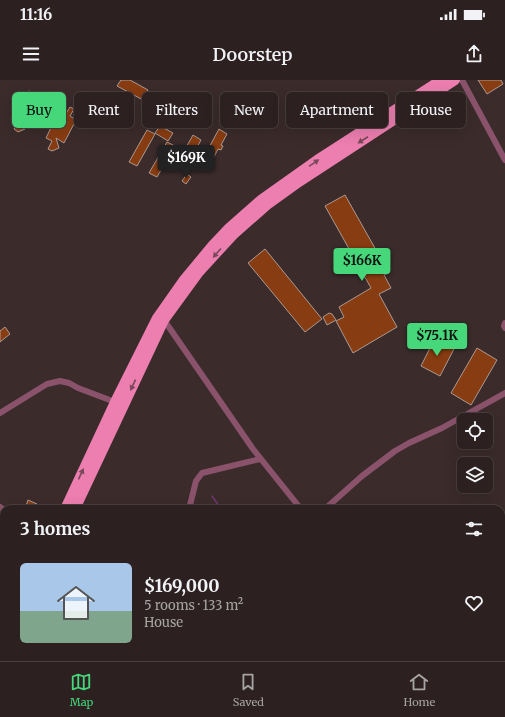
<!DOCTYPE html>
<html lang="en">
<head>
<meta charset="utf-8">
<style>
	:root { --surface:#2c2020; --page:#382d2d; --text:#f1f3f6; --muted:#a6a3a5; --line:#483e3e; --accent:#45d77a }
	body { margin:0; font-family:Merriweather,serif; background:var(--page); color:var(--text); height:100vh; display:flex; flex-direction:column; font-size:15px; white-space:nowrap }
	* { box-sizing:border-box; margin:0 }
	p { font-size:13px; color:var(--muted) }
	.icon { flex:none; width:22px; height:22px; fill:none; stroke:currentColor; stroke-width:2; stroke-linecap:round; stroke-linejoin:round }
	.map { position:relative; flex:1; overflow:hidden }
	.panel { position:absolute; left:0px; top:425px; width:505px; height:156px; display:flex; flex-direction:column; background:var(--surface); border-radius:12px 12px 0 0; box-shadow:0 4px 16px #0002,0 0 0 1px var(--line) }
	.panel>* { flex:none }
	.hud { position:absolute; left:12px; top:12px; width:481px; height:36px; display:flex; gap:8px }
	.fabs { position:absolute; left:457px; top:333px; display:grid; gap:8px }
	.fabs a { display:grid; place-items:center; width:36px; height:36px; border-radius:6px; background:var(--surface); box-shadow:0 4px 16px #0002,0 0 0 1px var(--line); font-size:20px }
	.price { position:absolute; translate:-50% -34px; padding:0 9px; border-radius:4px; background:var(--accent); color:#111; font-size:13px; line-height:26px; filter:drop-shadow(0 1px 2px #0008) }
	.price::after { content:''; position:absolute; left:50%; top:24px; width:12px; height:9px; margin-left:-6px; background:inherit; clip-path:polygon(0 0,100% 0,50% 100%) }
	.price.selected { background:#222; color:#fff }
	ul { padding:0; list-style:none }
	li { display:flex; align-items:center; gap:12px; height:100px; padding:0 20px }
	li+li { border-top:1px solid var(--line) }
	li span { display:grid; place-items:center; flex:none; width:112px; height:80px; border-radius:6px; color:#555 }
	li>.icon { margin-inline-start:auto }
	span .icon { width:48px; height:48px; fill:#fffc; stroke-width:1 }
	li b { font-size:17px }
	h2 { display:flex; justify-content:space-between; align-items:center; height:48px; padding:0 20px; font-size:17px }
	.tag { padding:0 14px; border-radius:6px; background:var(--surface); box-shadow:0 4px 16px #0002,0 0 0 1px var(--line); font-size:14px; line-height:36px }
	.tag.selected { background:var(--accent); color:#111 }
	.status { display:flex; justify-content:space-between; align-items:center; height:28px; padding:0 20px; background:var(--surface); direction:ltr }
	.status svg { height:11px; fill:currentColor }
	header { display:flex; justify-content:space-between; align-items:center; height:52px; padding:0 20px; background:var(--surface); font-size:18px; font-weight:600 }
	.tabs { display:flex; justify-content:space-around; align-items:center; height:56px; border-top:1px solid var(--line); background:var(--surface); font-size:11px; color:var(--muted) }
	.tabs a { display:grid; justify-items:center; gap:2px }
	.tabs .selected { color:var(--accent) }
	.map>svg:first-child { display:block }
</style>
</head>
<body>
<div class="status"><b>11:16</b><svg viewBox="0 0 49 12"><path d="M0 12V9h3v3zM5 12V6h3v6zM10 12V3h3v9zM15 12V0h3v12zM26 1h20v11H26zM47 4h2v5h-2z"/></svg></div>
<header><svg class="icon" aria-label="menu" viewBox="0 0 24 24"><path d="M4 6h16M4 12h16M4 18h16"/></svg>Doorstep<svg class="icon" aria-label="share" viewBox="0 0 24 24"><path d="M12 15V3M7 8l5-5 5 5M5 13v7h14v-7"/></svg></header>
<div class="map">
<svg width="505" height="581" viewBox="0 0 505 581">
	<rect width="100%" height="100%" fill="#3b2b2b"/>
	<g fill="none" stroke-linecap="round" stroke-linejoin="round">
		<g stroke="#723773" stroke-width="1.5">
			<polyline points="212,416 221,429"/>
			<polyline points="501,503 505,503"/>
		</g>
	</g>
	<g fill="#883c11" stroke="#ab9a93">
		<polygon points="121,0 130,0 148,10 143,20 117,6"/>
		<polygon points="478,0 501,0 503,4 487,14"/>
		<polygon points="30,11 32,17 32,16 43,22 31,44 22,39 25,49 18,52 14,49 18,42 11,39 26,12"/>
		<polygon points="70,27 74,29 70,36 76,40 64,63 56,58 59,68 52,71 48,69 52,61 46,58 60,29 64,29 65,35"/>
		<polygon points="160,46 173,53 168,61 155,53"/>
		<polygon points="219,49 227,54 221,65 223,66 221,70 218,69 213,79 205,75"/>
		<polygon points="147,50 155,54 137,86 129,82"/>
		<polygon points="193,55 201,60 189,82 180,78"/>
		<polygon points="167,62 175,66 157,97 149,93"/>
		<polygon points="187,94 191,97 186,104 182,101"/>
		<polygon points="345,115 389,193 384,195 391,208 379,214 397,247 353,273 336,241 344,237 339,227 371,208 325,126"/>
		<polygon points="265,169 322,239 305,252 248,183"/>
		<polygon points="329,233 332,234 336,240 327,245 323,237"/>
		<polygon points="5,247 10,254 0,262 0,251"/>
		<polygon points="435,258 454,269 440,296 421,286"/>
		<polygon points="477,268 497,280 471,325 451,313"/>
		<polygon points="28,420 37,424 35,429 25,429"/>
		<polygon points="0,437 4,438 4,448 0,447"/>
		<polygon points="0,459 4,461 4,464 0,474"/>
		<polygon points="0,487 4,488 4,498 0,497"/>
	</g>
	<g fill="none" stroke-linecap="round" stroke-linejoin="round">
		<g stroke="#8a536b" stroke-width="6">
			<polyline points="462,0 505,80"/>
			<polyline points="164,240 253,369 301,429"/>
			<polyline points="505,243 504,246 505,248"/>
			<polyline points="0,333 47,304 60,301 69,303 78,308 115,322"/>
			<polyline points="0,427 4,430"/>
			<polyline points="189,429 196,401 202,393 260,379"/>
			<polyline points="325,429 362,396 395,371 409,363 442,348 505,313"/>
			<polyline points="0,482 4,484"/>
			<polyline points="197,577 200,581"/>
			<polyline points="156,581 157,577"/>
			<polyline points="308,581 310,577"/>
		</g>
		<g stroke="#ec7eb0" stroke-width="10">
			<polyline points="65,429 115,322 157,238 183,201 212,166 229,148 262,119 317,80 441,0"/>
			<polyline points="75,429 164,240 199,192 233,155 267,125 299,102 455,0"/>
			<polyline points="0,571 4,562"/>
			<polyline points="5,581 7,577"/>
		</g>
	</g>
	<defs><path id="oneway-solid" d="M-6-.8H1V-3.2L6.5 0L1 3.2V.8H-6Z"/></defs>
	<g fill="#79485a">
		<use href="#oneway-solid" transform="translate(363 60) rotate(147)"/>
		<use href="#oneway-solid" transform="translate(314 83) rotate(-34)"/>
		<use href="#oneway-solid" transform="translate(217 173) rotate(131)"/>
		<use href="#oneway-solid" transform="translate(133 305) rotate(115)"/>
		<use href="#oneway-solid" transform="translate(81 394) rotate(-65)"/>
	</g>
</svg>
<div class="fabs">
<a><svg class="icon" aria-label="locate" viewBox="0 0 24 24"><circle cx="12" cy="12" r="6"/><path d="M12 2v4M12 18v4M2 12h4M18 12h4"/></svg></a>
<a><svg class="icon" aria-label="layers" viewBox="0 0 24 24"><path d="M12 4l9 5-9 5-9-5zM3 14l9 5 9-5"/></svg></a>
</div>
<b class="price selected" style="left:186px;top:99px">$169K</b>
<b class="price" style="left:362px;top:202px">$166K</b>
<b class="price" style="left:437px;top:277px">$75.1K</b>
<div class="hud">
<a class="tag selected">Buy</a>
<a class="tag">Rent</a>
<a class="tag">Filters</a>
<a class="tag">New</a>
<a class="tag">Apartment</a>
<a class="tag">House</a>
</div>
<section class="panel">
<h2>3 homes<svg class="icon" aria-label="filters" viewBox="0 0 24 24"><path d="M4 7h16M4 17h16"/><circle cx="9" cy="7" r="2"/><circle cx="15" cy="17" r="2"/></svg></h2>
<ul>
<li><span style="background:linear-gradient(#a9c7e8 60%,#7fa58c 0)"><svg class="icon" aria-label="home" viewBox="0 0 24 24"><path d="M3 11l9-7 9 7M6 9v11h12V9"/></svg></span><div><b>$169,000</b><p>5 rooms · 133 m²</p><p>House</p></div><svg class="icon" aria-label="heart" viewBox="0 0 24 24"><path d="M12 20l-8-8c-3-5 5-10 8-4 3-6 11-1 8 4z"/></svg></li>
</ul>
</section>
</div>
<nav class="tabs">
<a class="selected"><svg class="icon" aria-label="map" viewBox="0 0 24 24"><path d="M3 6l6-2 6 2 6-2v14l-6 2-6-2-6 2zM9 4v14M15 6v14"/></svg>Map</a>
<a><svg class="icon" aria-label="saved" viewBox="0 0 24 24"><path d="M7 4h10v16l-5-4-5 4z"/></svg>Saved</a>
<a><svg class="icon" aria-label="home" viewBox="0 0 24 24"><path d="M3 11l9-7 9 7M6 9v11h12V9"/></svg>Home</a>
</nav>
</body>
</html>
